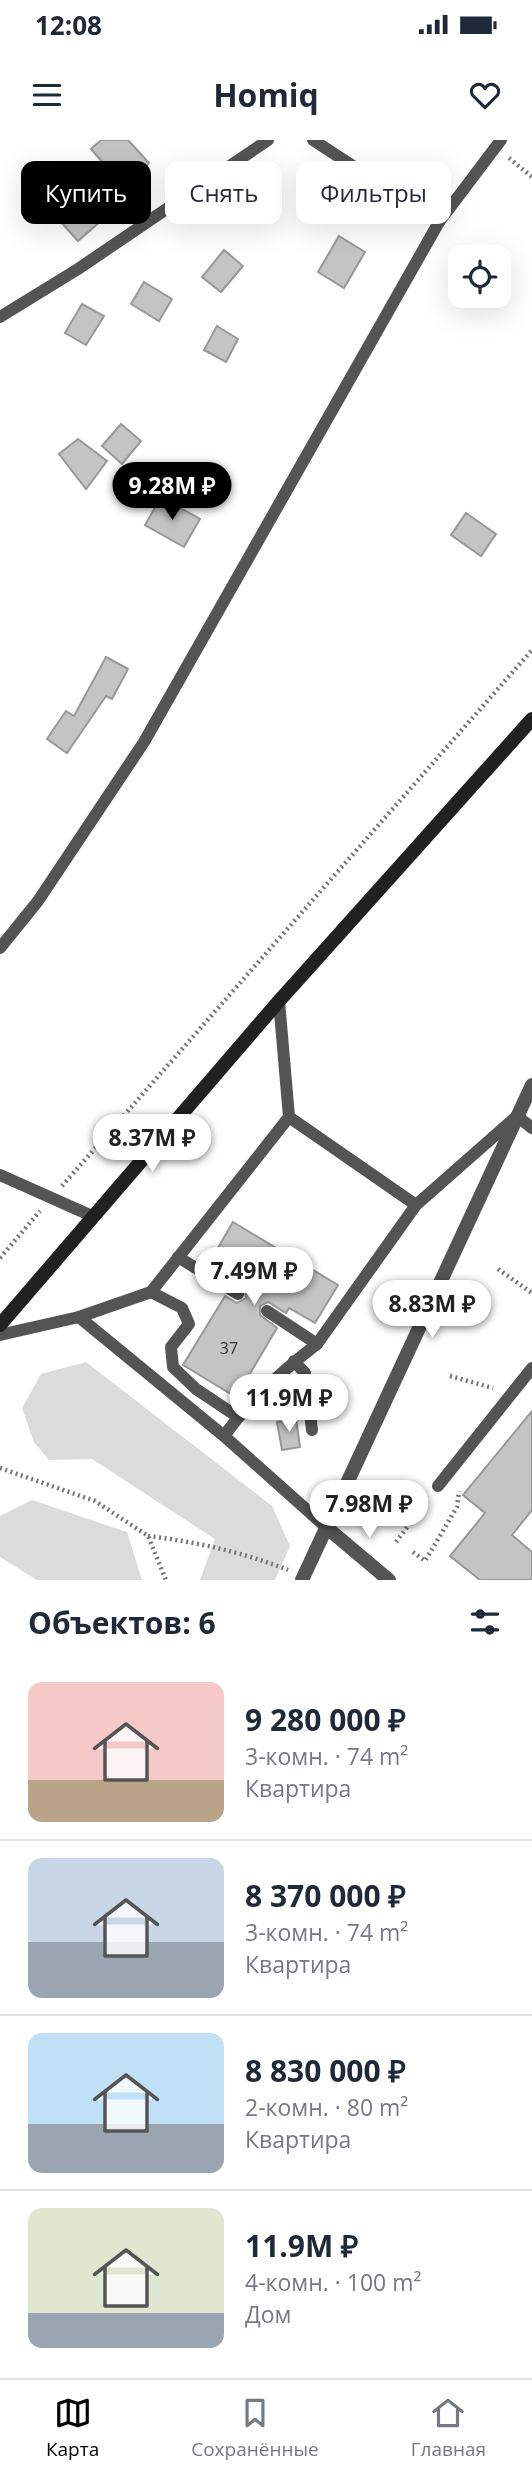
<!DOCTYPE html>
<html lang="ru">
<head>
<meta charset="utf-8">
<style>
	:root { --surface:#fff; --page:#f6f6f7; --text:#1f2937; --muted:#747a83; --line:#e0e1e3; --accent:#000 }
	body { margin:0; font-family:"Open Sans",sans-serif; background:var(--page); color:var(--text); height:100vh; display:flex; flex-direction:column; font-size:26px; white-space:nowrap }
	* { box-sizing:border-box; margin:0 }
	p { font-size:23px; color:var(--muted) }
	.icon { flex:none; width:38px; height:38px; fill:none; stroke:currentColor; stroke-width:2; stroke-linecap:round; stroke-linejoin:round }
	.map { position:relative; height:1440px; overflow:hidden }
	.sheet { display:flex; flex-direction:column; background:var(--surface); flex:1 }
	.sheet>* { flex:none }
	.banner { position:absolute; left:21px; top:21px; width:490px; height:63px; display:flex; gap:14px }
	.controls { position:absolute; left:448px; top:105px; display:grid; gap:14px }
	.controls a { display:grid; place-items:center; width:63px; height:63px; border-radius:14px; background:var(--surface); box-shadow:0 7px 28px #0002; font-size:35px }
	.price { position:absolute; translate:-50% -60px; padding:0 16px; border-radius:24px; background:#fff; color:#222; font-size:23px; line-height:46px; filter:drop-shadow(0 2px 4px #0008) }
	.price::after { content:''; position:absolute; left:50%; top:42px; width:21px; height:16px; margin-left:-10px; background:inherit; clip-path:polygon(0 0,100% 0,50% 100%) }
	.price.selected { background:var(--accent); color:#fff }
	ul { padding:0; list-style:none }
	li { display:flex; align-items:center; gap:21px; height:175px; padding:0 28px }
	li+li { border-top:2px solid var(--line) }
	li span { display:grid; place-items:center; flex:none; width:196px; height:140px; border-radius:14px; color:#555 }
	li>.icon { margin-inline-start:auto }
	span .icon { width:84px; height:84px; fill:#fffc; stroke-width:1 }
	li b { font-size:30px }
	h2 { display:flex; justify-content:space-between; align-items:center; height:84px; padding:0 28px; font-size:30px }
	.chip { padding:0 24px; border-radius:14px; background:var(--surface); box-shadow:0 7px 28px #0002; font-size:24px; line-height:63px }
	.chip.selected { background:var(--accent); color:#fff }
	.status { display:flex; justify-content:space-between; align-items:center; height:49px; padding:0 35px; background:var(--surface); direction:ltr }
	.status svg { height:19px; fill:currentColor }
	header { display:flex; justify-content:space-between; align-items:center; height:91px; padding:0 28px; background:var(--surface); font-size:32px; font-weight:700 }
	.dock { display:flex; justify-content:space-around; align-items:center; height:98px; border-top:2px solid var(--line); background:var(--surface); font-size:19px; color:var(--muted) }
	.dock a { display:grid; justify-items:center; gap:4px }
	.dock .selected { color:var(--accent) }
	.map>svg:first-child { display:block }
</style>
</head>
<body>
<div class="status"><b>12:08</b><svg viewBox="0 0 49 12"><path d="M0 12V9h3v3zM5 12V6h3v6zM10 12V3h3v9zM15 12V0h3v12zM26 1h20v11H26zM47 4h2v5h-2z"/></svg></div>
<header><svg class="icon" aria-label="menu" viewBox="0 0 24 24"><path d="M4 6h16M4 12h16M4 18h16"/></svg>Homiq<svg class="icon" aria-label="heart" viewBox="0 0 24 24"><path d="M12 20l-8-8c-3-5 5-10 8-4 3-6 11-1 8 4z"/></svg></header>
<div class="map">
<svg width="532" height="1440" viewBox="0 0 532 1440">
	<rect width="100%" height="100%" fill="#fff"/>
	<g fill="#dbdbdb">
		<polygon points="86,1222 272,1366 290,1406 275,1440 200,1440 215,1399 92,1319 49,1320 34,1302 22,1268 41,1234"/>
		<polygon points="32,1360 127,1392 142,1440 37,1440 0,1417 0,1376"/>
	</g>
	<g fill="#c4c4c4" stroke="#989898" stroke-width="2">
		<polygon points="101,0 128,0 149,23 123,46 91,9"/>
		<polygon points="81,59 101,81 78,101 59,80"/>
		<polygon points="339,96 365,112 344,148 318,132"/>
		<polygon points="224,110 243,126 221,152 202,137"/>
		<polygon points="144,142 172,159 159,181 131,164"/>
		<polygon points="82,164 104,176 86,205 65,193"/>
		<polygon points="217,186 238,199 226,222 204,210"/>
		<polygon points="121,284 141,301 122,324 102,306"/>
		<polygon points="78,299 107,321 86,349 59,314"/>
		<polygon points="161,357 200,379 184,407 145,385"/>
		<polygon points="466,373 496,394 481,416 451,395"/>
		<polygon points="106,517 128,529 112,559 106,556 67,613 47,599 66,571 74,576"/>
		<polygon points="233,1082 338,1145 315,1183 289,1168 286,1173 268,1162 260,1166 260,1175 277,1188 236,1257 183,1225 225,1156 237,1163 246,1158 245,1149 234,1141 237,1136 211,1120"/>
		<polygon points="532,1271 532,1370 512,1395 532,1412 532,1440 480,1440 450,1416 485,1373 463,1355"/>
		<polygon points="296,1279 300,1307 282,1310 277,1282"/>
	</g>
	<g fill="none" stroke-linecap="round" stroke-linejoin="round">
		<g stroke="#767676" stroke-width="4.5" stroke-dasharray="2 3.5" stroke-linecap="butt">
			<polyline points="509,18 532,37"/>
			<polyline points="62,1046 532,510"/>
			<polyline points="0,1118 40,1071"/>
			<polyline points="498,1129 532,1153"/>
			<polyline points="450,1236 493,1248"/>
			<polyline points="0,1328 95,1361 148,1396 166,1440"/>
			<path d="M148,1396C197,1402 242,1412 288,1430"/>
			<polyline points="396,1402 429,1358"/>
			<polyline points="413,1412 425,1421 457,1367 459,1351"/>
		</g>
		<g stroke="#545454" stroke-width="12">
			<polyline points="313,0 439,82"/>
			<polyline points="0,177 78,129 268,0"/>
			<polyline points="0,808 38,761 144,602 439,82 501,0"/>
			<polyline points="0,1035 92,1076"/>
			<polyline points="416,1065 517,976 532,988"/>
			<polyline points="178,1117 238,1154"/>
			<polyline points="151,1152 182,1168 189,1184 171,1207 173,1227 196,1249 238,1277"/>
			<polyline points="267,1171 317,1204"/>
			<polyline points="79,1177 224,1296 326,1387"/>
			<polyline points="0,1195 79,1177 151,1152 289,977 279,861"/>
			<polyline points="294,1221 305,1233 312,1290"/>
			<path d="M224,1296C249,1261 283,1230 317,1204L416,1065L289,977"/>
			<polyline points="438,1346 532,1228"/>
		</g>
		<polyline stroke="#545454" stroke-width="14" points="326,1387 389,1440"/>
		<polyline stroke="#545454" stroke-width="14" points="302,1440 532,945"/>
		<polyline stroke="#212121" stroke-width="14" points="0,1185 279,861 532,579"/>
	</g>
	<g text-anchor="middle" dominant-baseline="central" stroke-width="6" stroke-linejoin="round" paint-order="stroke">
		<g font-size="16" fill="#313131">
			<text x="229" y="1208">37</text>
		</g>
	</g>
</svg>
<div class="controls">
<a><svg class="icon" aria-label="locate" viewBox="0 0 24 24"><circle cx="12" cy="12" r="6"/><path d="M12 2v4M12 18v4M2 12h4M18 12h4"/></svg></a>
</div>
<b class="price selected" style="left:172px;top:382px">9.28M ₽</b>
<b class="price" style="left:152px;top:1034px">8.37M ₽</b>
<b class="price" style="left:254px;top:1167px">7.49M ₽</b>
<b class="price" style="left:432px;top:1200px">8.83M ₽</b>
<b class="price" style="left:289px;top:1294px">11.9M ₽</b>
<b class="price" style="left:369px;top:1400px">7.98M ₽</b>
<div class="banner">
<a class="chip selected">Купить</a>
<a class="chip">Снять</a>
<a class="chip">Фильтры</a>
</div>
</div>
<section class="sheet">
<h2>Объектов: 6<svg class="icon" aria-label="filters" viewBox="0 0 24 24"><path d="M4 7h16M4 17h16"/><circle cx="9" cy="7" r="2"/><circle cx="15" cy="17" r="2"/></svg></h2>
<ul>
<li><span style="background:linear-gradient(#f6c9c9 70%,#b9a48a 0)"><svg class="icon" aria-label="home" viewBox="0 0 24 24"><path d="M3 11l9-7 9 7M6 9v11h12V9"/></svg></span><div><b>9 280 000 ₽</b><p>3-комн. · 74 m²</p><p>Квартира</p></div></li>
<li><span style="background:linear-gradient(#c9d6e8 60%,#9aa5b1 0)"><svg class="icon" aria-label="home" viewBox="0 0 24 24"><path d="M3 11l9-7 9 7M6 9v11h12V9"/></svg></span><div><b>8 370 000 ₽</b><p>3-комн. · 74 m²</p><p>Квартира</p></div></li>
<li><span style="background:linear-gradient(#bfe0f5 65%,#9aa5b1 0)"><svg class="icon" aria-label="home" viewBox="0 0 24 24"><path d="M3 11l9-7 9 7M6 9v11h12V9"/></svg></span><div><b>8 830 000 ₽</b><p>2-комн. · 80 m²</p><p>Квартира</p></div></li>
<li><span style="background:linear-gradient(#dfe7d0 75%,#9aa5b1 0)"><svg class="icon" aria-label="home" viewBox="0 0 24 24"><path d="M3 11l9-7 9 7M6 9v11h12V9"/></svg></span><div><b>11.9M ₽</b><p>4-комн. · 100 m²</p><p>Дом</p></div></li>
</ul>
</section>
<nav class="dock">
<a class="selected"><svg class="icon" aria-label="map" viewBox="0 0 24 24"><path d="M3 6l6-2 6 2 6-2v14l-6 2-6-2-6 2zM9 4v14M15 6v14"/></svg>Карта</a>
<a><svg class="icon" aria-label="saved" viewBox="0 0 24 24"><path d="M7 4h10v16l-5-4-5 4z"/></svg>Сохранённые</a>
<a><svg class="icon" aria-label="home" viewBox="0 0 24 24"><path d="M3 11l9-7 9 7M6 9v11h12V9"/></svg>Главная</a>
</nav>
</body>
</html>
